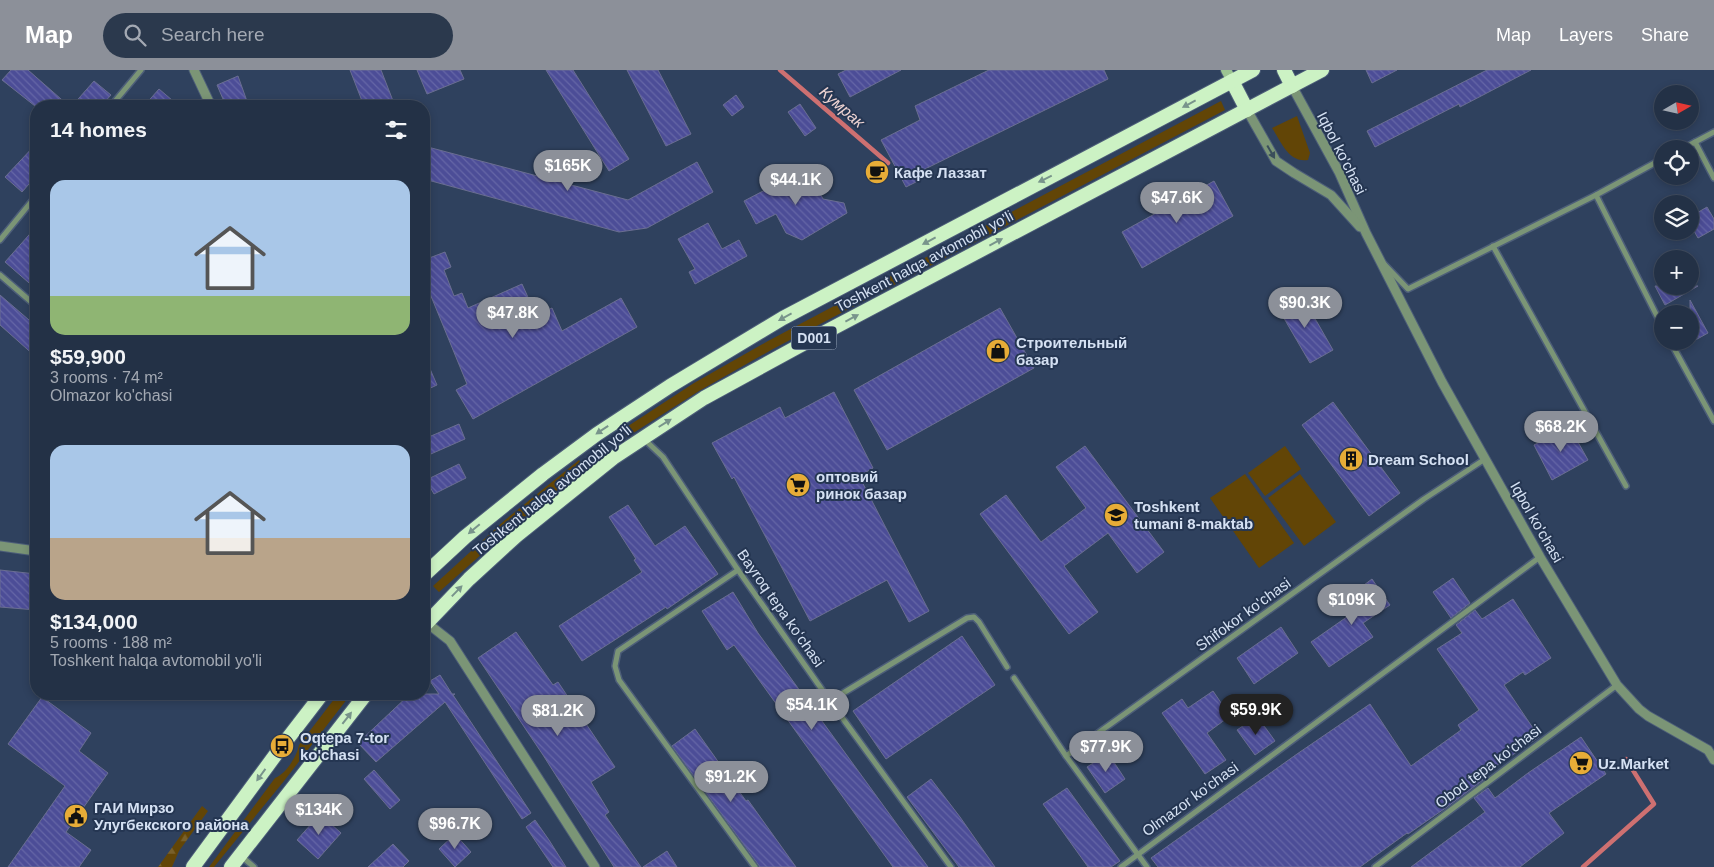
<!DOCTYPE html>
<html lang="en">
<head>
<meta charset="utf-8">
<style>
	:root { --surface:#233146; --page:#2b394d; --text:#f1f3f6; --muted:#a3a9b3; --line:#404c5f; --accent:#8c9099 }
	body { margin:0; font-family:Helvetica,sans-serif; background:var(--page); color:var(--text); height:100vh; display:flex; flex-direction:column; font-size:19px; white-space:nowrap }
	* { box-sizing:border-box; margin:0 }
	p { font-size:16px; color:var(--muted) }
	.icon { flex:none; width:28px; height:28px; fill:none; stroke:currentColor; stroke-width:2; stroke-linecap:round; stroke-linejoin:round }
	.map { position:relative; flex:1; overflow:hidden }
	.drawer { position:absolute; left:30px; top:30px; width:400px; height:600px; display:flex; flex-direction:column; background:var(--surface); border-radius:20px; box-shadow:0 2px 8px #0003,0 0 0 1px var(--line) }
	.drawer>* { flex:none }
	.needle { width:32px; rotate:81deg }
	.tools { position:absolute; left:1654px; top:15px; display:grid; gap:10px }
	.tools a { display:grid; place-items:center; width:45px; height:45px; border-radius:50%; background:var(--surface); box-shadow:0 2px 8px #0003,0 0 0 1px var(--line); font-size:25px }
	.price { position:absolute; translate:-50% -42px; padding:0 11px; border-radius:18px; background:var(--accent); color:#fff; font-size:16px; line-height:32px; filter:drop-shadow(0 1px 2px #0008) }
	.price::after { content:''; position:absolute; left:50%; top:30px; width:15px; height:11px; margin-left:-8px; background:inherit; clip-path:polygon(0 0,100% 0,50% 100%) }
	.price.on { background:#222; color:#fff }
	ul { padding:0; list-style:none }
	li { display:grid; align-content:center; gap:10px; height:265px; padding:0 20px }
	li span { display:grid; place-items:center; height:155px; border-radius:15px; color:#555 }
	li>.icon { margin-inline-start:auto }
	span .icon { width:90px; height:90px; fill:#fffc; stroke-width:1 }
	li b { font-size:21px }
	h2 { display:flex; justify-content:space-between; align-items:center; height:60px; padding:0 20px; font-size:21px }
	header { display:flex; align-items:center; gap:30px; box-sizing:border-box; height:70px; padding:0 25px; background:var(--accent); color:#fff }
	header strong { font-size:24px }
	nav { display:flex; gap:28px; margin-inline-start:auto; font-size:18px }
	.search { width:350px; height:45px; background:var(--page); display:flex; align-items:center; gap:12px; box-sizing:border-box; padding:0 18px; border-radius:28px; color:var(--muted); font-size:19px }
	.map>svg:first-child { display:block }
</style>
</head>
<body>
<header>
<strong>Map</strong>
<div class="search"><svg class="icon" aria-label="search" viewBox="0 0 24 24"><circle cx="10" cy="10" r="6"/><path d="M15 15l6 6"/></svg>Search here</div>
<nav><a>Map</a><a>Layers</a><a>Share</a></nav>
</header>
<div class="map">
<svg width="1714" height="797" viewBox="0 0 1714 797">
	<defs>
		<pattern id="forest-firs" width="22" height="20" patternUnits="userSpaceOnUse" patternTransform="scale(1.25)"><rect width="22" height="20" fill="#624506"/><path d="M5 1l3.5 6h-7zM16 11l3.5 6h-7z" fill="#78602b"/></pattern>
		<pattern id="building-back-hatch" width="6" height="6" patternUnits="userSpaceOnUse" patternTransform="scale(1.25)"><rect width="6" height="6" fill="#4c4d97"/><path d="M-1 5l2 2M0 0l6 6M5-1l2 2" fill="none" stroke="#6566a6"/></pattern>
	</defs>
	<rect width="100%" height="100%" fill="#2f415e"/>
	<g fill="#624506">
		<polygon points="1221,31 1225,40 773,279 699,321 627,367 622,360 694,313 768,271"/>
		<path d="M1297,46L1310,83L1308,90C1288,93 1281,71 1272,58Z"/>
		<polygon points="1285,376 1301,399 1265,426 1248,403"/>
		<polygon points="579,390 585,398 511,458 439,522 433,516 505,450"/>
		<polygon points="1245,404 1294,473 1259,498 1210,428"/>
		<polygon points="1300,404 1336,452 1304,476 1268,428"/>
		<path d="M338,624H351L284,711L214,797H209L275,708C286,704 297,686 299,675Z"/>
	</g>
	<polygon fill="url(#forest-firs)" points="202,736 208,741 179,781 172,797 158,797"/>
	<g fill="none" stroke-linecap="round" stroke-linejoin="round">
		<g stroke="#ce7071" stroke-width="4.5">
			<polyline points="780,0 888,93"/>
			<polyline points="1583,797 1654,734 1626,689"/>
		</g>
	</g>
	<g fill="url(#building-back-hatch)" stroke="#6a6e91">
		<polygon points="11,0 28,0 69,36 35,36 2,10"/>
		<polygon points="350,0 381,0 395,36 364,36"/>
		<polygon points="417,0 460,0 464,9 427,24"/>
		<polygon points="546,0 573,0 629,89 609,101"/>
		<polygon points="627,0 658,0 691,64 666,76"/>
		<polygon points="846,0 901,0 850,27 838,4"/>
		<polygon points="989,0 1104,0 1108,9 925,99 928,106 906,117 881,70 920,50 915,36"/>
		<polygon points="1366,0 1397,0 1372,13"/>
		<polygon points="1487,0 1531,0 1460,37 1459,34 1375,77 1367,61"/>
		<polygon points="238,6 248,34 242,36 226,36 217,15"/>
		<polygon points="94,11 111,25 101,36 72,36"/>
		<polygon points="159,19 179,36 144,36"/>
		<polygon points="736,25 744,37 732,46 723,35"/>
		<polygon points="800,34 816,58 805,66 788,42"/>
		<polygon points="36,74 36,106 22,122 5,107"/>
		<polygon points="424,76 628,130 697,92 713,122 647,158 619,162 424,109"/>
		<polygon points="807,98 823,129 844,133 847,143 802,170 786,163 776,144 756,154 744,131"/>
		<polygon points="1214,111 1233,146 1142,198 1122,162"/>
		<polygon points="1707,137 1714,149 1714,159 1698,168 1690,154 1690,147"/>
		<polygon points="708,153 722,179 739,170 747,186 695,214 689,202 695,199 678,169"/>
		<polygon points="36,157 36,219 5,192"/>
		<polygon points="445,182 451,197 444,200 454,226 462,223 468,238 522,214 536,245 552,238 562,261 621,228 637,257 473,349 456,320 467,314 424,209 424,190"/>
		<polygon points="1655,216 1698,216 1665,235"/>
		<polygon points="1301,224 1333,280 1310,293 1278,238"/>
		<polygon points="0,225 36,256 36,287 0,255"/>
		<polygon points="1690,230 1708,263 1690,273"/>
		<polygon points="1000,238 1034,298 887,380 854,320"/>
		<polygon points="424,285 437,315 424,321"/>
		<polygon points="834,322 873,398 859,406 929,541 909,552 887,510 810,551 734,407 732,409 712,373 780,337 785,348"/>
		<polygon points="1333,332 1400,423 1369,446 1302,355"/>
		<polygon points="459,354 465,369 424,387 424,369"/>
		<polygon points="1569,356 1588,390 1552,410 1534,375"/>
		<polygon points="1085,376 1164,482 1137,503 1108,463 1064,496 1098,542 1069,564 980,444 1006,425 1041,472 1086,438 1056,397"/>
		<polygon points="459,394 466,408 434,424 426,410"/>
		<polygon points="628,435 655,476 685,456 718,504 667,539 666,537 582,591 559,556 642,502 634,490 636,489 609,447"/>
		<polygon points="0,500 36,504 36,540 0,537"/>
		<polygon points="1453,508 1470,533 1451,548 1433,522"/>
		<polygon points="1372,509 1390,535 1363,553 1373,567 1329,597 1311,572 1361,537 1352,524"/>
		<polygon points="733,522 758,563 928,797 893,797 734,575 727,580 702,541"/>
		<polygon points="1513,529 1551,588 1525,605 1523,602 1504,615 1539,667 1480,707 1483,710 1447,737 1408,764 1407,763 1360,797 1158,797 1151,788 1297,684 1370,634 1411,696 1461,660 1458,655 1479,640 1437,579 1462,563 1456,555 1475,540 1482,549"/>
		<polygon points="1281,557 1298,583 1254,614 1237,588"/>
		<polygon points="516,562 553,615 558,612 615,697 591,712 609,742 605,745 641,797 614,797 543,685 478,588"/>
		<polygon points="962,566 995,615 886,689 853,641"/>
		<polygon points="440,605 452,624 455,624 453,625 531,743 522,749 445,632 376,692 358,673 410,624 439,624 430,611"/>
		<polygon points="1213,621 1230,646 1207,663 1226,690 1205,704 1162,643 1182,629 1188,638"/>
		<polygon points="42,627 91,663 79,681 108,703 66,762 91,780 79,797 8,797 65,716 8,674"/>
		<polygon points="1257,646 1275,671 1255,685 1237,660"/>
		<polygon points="695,659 746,731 748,730 796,797 760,797 672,676"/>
		<polygon points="1581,667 1606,704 1549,743 1564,763 1520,797 1411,797 1485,742 1474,728 1488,718 1495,728 1528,703"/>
		<polygon points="1108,683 1125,709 1105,723 1087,697"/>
		<polygon points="374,700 400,730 390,739 364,709"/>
		<polygon points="931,709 960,747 995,797 959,797 907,727"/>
		<polygon points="1067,718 1120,791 1111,797 1088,797 1043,734"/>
		<polygon points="320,744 341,763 318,789 297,770"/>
		<polygon points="535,750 549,770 566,797 553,797 526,757"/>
		<polygon points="455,764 471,782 455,797 439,779"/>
		<polygon points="393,774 409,791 403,797 368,797"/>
		<polygon points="667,781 677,797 643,797"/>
	</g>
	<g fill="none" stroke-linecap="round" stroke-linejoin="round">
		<g stroke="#4d5e79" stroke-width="8">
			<g id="minor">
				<polyline points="111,36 141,0"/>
				<polyline points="1695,72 1714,108"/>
				<polyline points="1682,79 1714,62"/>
				<polyline points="1596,125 1662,256"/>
				<polyline points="0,170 36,126"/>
				<polyline points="1493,176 1626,416"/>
				<polyline points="1384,194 1408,219 1596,125 1662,89"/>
				<polyline points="0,205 36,236"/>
				<polyline points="1670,271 1714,351"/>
				<polyline points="644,369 663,387 738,500 830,631 951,797"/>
				<polyline points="738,500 618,581 615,596 619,610 755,797"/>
				<polyline points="1014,608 1066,686 1147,797"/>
				<polyline points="830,631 967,548 974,547 979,552 1007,597"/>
				<polyline points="1066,686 1424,429 1485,389"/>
				<polyline points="241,786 254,797"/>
				<polyline points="1121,797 1540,487"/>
				<polyline points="1375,797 1617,615"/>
			</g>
		</g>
		<g stroke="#4d5e79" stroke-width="11">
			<g id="tertiary">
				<polyline points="194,0 211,36"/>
				<polyline points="1292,16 1339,102 1366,163 1442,312 1540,487 1617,615 1639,639 1648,646 1708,680 1714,690"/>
				<polyline points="1247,40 1276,91 1294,103 1331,125 1360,157"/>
				<polyline points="0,476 36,481"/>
				<polyline points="427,553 450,571 595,797"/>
			</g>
		</g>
		<g stroke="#4d5e79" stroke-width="12">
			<polyline id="secondary" points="1226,0 1232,11"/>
		</g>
		<g stroke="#4d5e79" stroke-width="16">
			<g id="trunk">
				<polyline points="1284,0 1292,16"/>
				<polyline points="1232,11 1247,40"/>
				<polyline points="424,505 465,467 543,404 597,364 670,316 783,248 1253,0"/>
				<polyline points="424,556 469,509 516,466 613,388 704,328 799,276 1322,0"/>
				<polyline points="193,797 282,676 322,624"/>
				<polyline points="231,797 366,624"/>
			</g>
		</g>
		<use href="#minor" stroke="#7b9576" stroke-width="5"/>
		<use href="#tertiary" stroke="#7b9576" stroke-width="9"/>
		<use href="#secondary" stroke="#9cc492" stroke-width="10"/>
		<use href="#trunk" stroke="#ccf2c4" stroke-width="14"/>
	</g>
	<defs><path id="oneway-solid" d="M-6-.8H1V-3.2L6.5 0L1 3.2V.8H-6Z" transform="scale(1.25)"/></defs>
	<g fill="#78948b">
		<use href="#oneway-solid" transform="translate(1189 34) rotate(152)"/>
		<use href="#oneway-solid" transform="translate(1045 109) rotate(154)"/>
		<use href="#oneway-solid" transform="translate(929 171) rotate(152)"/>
		<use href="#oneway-solid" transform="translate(996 172) rotate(-28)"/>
		<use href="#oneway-solid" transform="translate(785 247) rotate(151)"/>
		<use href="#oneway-solid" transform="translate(852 248) rotate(-28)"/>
		<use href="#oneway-solid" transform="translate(665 353) rotate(-32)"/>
		<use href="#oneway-solid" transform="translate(602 360) rotate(146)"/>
		<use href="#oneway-solid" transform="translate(474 459) rotate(140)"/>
		<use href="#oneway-solid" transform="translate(457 521) rotate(-46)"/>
		<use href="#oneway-solid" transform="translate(347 648) rotate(-52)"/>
		<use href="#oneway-solid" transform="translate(261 705) rotate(126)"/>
	</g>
	<use fill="#3a4e5b" href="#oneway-solid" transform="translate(1271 82) rotate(60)"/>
	<defs>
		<g id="cafe-disc" transform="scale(1.25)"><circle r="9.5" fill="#e7ac37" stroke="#253652"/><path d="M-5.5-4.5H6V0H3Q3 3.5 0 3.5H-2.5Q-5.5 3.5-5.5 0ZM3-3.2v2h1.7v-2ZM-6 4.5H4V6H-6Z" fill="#111"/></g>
		<g id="shop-disc" transform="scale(1.25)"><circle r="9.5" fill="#e7ac37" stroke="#253652"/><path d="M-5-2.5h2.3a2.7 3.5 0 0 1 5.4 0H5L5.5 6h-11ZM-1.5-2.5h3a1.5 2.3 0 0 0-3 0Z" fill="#111"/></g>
		<g id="building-disc" transform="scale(1.25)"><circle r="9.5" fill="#e7ac37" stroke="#253652"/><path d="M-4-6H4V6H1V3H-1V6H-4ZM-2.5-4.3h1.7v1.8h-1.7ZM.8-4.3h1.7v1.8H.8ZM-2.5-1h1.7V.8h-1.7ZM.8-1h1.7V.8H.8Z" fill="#111"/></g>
		<g id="supermarket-disc" transform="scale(1.25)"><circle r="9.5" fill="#e7ac37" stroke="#253652"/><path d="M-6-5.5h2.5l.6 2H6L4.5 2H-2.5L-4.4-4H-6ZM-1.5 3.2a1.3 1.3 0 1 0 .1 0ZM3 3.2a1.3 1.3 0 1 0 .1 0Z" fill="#111"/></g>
		<g id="school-disc" transform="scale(1.25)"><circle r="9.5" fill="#e7ac37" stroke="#253652"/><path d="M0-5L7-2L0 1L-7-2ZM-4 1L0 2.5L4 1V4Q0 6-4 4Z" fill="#111"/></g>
		<g id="bus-disc" transform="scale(1.25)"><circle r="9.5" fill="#e7ac37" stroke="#253652"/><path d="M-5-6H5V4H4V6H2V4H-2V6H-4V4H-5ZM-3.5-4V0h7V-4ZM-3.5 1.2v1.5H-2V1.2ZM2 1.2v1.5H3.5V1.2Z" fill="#111"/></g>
		<g id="civic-disc" transform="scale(1.25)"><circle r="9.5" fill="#e7ac37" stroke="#253652"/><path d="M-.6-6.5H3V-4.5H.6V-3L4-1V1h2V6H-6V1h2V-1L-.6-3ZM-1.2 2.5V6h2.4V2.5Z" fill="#111"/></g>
	</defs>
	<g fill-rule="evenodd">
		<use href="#cafe-disc" x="877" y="102"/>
		<use href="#shop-disc" x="998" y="281"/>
		<use href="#building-disc" x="1351" y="389"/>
		<use href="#supermarket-disc" x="798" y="415"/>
		<use href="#school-disc" x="1116" y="445"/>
		<use href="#bus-disc" x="282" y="676"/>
		<use href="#supermarket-disc" x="1581" y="693"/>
		<use href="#civic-disc" x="76" y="746"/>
	</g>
	<g text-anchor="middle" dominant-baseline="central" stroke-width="4" stroke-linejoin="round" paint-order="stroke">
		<rect fill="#253652" stroke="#a0aec3" stroke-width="1" x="791.5" y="256.5" width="45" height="23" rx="4"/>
		<g font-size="14" font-weight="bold" fill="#d5e1f3">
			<text x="814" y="268">D001</text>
		</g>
		<g font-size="15" fill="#d5e1f3" stroke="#253652">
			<text transform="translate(1342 83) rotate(63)">Iqbol ko'chasi</text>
			<text transform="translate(924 191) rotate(-28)">Toshkent halqa avtomobil yo'li</text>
			<text transform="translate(552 420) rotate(-39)">Toshkent halqa avtomobil yo'li</text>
			<text transform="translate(1537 452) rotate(60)">Iqbol ko'chasi</text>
			<text transform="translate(781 538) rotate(55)">Bayroq tepa koʻchasi</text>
			<text transform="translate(1243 544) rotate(-36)">Shifokor ko'chasi</text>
			<text transform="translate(1488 696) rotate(-37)">Obod tepa ko'chasi</text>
			<text transform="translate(1190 729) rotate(-36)">Olmazor ko'chasi</text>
		</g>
		<g font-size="15" font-weight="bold" fill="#d5e1f3" stroke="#253652" text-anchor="start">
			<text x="894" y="102">Кафе Лаззат</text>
			<text x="1016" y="272">Строительный<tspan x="1016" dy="17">базар</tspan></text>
			<text x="1368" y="389">Dream School</text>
			<text x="816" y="406">оптовий<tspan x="816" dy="17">ринок базар</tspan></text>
			<text x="1134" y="436">Toshkent<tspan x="1134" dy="17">tumani 8-maktab</tspan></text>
			<text x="300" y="667">Oqtepa 7-tor<tspan x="300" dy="17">ko'chasi</tspan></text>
			<text x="1598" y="693">Uz.Market</text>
			<text x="94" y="737">ГАИ Мирзо<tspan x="94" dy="17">Улугбекского района</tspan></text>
		</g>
		<g font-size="16" font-style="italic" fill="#eed4d3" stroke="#253652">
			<text transform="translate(842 37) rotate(41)">Кумрак</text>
		</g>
	</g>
</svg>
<div class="tools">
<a><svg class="needle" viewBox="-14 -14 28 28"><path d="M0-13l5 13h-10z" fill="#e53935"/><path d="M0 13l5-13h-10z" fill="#a3a9b3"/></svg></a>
<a><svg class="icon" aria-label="locate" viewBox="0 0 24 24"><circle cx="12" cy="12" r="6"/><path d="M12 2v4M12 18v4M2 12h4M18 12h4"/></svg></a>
<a><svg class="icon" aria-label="layers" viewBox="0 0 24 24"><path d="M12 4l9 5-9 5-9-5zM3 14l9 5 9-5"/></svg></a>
<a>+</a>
<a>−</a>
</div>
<b class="price" style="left:568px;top:122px">$165K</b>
<b class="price" style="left:796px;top:136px">$44.1K</b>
<b class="price" style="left:1177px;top:154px">$47.6K</b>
<b class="price" style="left:1305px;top:259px">$90.3K</b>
<b class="price" style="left:513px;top:269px">$47.8K</b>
<b class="price" style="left:1561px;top:383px">$68.2K</b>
<b class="price" style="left:1352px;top:556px">$109K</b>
<b class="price" style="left:812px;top:661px">$54.1K</b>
<b class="price on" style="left:1256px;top:666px">$59.9K</b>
<b class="price" style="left:558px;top:667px">$81.2K</b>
<b class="price" style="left:1106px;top:703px">$77.9K</b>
<b class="price" style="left:731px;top:733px">$91.2K</b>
<b class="price" style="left:319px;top:766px">$134K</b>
<b class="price" style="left:455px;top:780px">$96.7K</b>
<section class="drawer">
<h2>14 homes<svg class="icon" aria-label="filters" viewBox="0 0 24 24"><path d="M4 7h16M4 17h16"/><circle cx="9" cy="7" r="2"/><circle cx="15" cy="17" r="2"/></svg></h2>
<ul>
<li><span style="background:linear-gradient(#a9c7e8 75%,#8fb573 0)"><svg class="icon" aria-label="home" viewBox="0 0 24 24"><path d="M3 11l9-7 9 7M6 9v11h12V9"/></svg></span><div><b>$59,900</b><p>3 rooms · 74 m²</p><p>Olmazor ko'chasi</p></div></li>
<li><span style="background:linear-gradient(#a9c7e8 60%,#b9a48a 0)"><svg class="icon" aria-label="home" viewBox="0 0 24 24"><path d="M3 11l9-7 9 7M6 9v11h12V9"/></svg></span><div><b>$134,000</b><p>5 rooms · 188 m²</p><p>Toshkent halqa avtomobil yo'li</p></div></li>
</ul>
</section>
</div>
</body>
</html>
